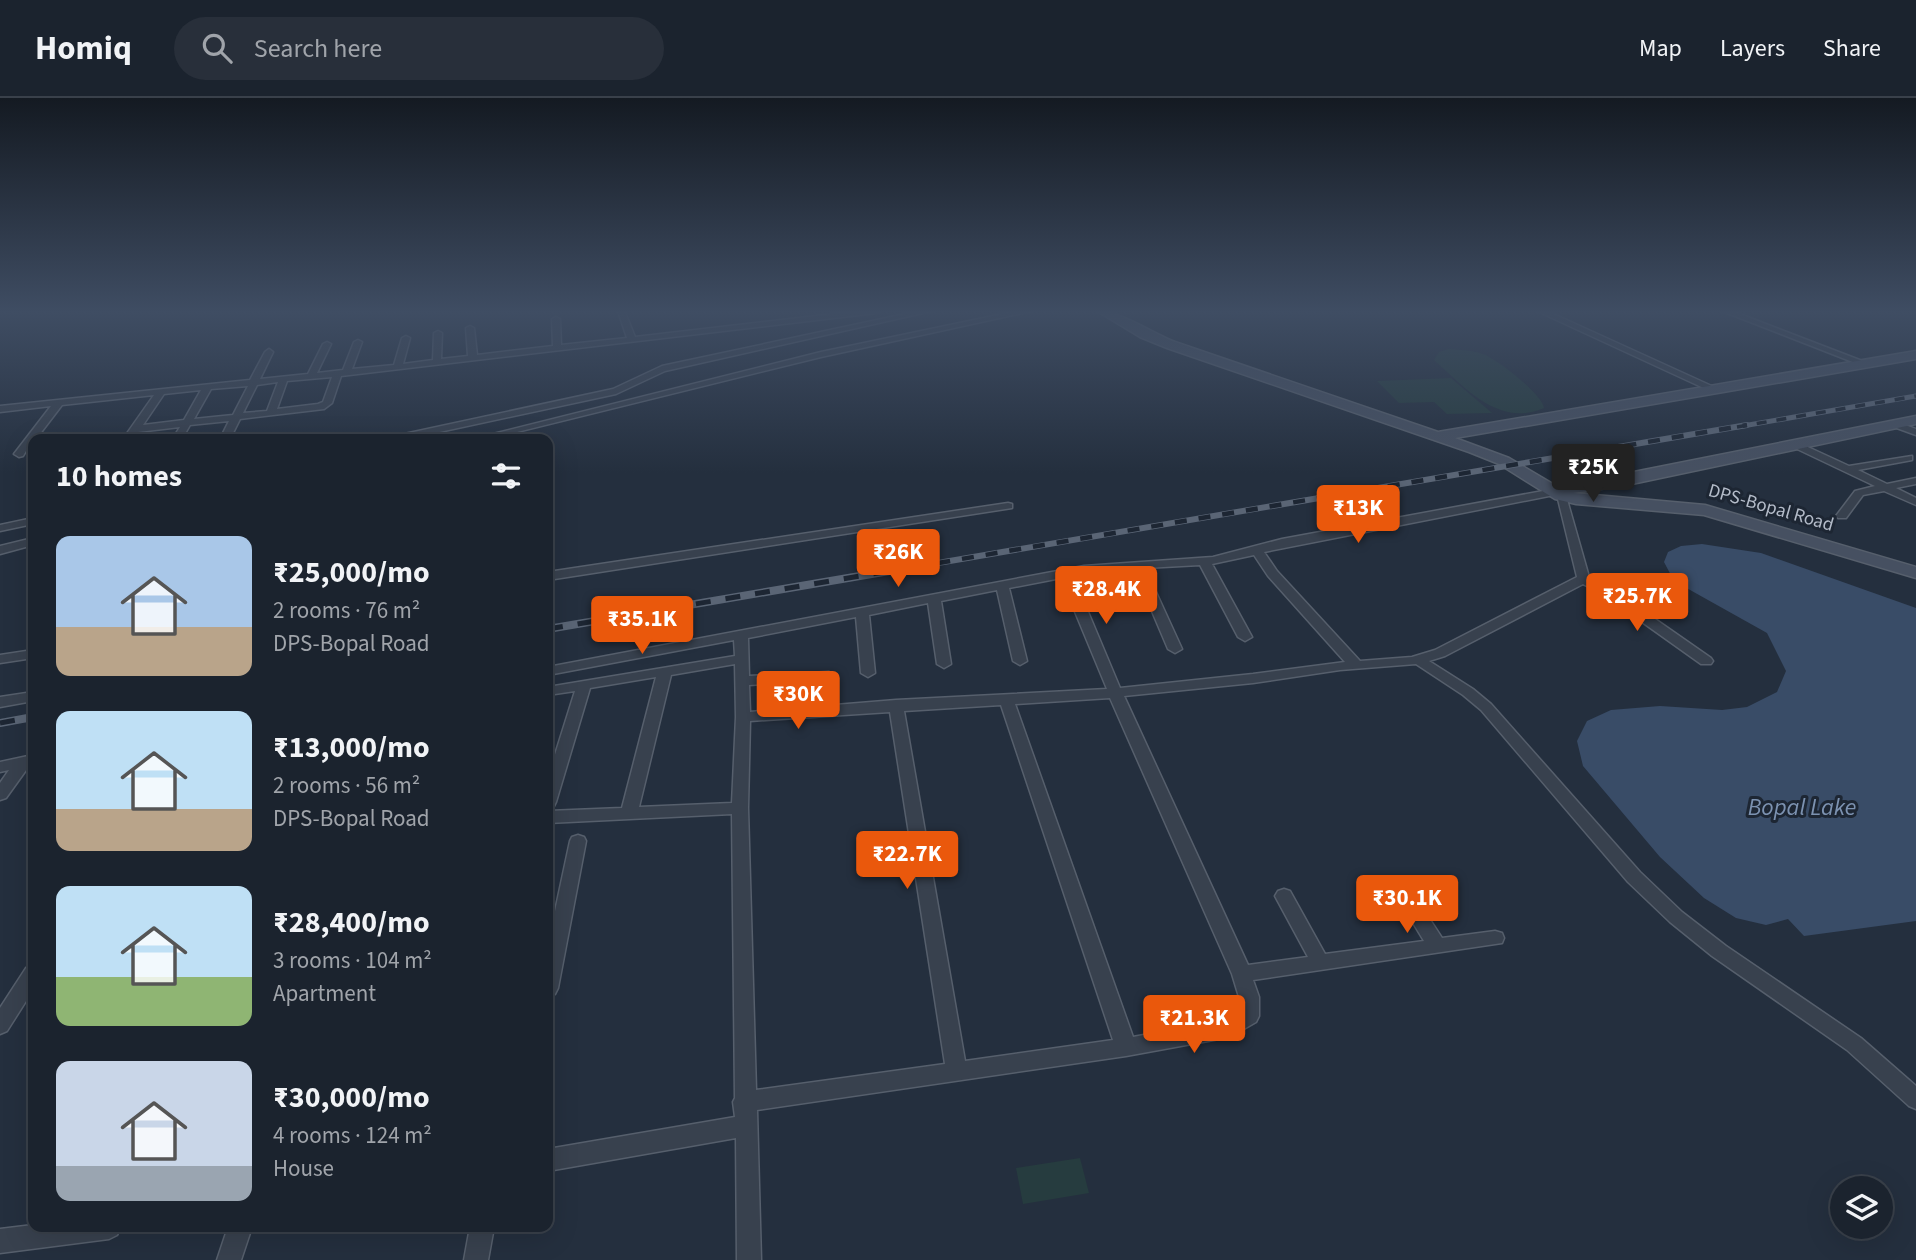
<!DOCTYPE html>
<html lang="en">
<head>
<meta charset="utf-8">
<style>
	:root { --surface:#1b232e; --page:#282f3a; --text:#f1f3f6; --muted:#a0a4aa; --line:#39404a; --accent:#ea580c }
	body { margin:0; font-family:"Source Sans 3",sans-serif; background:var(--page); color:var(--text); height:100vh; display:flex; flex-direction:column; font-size:26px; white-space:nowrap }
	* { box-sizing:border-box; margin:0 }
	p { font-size:23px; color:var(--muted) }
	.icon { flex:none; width:38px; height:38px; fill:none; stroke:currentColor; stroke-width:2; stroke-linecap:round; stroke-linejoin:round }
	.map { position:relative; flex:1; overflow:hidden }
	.details { position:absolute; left:28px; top:336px; width:525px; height:798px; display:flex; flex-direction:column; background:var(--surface); border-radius:14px; box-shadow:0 7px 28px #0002,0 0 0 2px var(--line) }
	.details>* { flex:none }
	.buttons { position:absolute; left:1830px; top:1078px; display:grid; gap:14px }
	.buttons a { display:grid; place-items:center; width:63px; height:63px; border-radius:50%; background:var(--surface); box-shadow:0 7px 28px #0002,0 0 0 2px var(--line); font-size:35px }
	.price { position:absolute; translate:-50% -60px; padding:0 16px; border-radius:7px; background:var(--accent); color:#fff; font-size:23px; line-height:46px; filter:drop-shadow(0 2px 4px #0008) }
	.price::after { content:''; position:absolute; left:50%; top:42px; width:21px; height:16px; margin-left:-10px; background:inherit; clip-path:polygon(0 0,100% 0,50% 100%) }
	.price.current { background:#222; color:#fff }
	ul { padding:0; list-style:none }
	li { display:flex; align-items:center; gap:21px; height:175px; padding:0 28px }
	li span { display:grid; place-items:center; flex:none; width:196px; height:140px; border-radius:14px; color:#555 }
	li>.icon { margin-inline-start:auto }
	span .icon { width:84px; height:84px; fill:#fffc; stroke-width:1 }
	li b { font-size:30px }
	h2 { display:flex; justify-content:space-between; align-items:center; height:84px; padding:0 28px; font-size:30px }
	header { display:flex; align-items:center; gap:42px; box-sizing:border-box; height:98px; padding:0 35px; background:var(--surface); border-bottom:2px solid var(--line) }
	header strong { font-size:33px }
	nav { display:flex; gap:38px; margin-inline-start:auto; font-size:24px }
	.search { width:490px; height:63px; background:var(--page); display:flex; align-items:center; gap:18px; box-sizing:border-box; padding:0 24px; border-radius:38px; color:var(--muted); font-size:26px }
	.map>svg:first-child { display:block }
</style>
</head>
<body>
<header>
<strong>Homiq</strong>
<div class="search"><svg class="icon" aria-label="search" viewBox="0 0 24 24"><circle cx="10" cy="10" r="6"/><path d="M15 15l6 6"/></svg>Search here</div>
<nav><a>Map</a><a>Layers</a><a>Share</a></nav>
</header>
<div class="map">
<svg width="1916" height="1162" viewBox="0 0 1916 1162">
	<rect width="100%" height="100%" fill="#242f3e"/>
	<g fill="#263c3f">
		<path d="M1449,251C1461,252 1472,252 1483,256C1497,261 1542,296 1544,310C1499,330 1464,289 1434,262L1439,254Z"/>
		<polygon points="1451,280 1492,315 1447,316 1434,304 1399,305 1377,283"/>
		<polygon points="1080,1060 1089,1095 1023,1106 1016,1070"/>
	</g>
	<polygon fill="#394c67" points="1702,446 1761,455 1916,510 1916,823 1804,838 1788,821 1766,827 1736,820 1704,800 1660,759 1583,668 1577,643 1587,623 1611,612 1660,608 1722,612 1747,609 1777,594 1786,573 1767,535 1674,483 1664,464 1668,454 1681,448"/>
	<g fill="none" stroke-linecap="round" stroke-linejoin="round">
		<g stroke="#565f6c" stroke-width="3">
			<g id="street">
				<path d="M618,213L625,214L635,239L859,213H880L876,215L341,278L332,305L324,311L240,321L232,337L227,340L222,337L229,323L190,327L183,339L180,340L175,337L180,329L138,334L133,341H123L154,297L62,307L36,341H33L23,358L19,359L14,356L51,308L0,314V308L250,282L265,254L269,251L273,254L260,281L308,276L323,246L327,244L331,246L317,275L343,272L354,244L358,242L362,244L352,271L394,267L402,240L406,238L410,240L403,266L433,262L434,235L438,233L442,235L441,261L468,258L466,230L470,228L474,230L477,257L553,248L552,221L556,219L560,221L561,247L627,240ZM332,279L323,304L318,306L277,311L287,283ZM278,284L267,313L243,315L257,287ZM248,288L233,317L194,321L211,291ZM201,292L184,322L143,327L164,296Z"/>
				<polygon points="919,213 932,213 665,273 616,296 407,341 390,341 395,338 613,291 662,268"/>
				<polygon points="1017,213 1032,213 821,259 489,341 473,341 821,254"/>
				<polygon points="1537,213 1547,213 1716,290 1708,292"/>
				<polygon points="1722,213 1732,213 1870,266 1863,268"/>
				<polygon points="1897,324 1916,331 1916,337 1894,329 1892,327"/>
				<polygon points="1797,344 1849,368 1912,358 1912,362 1858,372 1887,386 1916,380 1916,386 1896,390 1916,400 1916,407 1884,393 1863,397 1846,420 1838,420 1836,418 1855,393 1875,388 1793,349 1792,347"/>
				<path d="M1554,391L1566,398L1589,479L1612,491L1711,560L1713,563L1711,566H1701L1604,497L1583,486L1445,558L1429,563L1473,591L1491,606L1640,774L1682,814L1726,848L1861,940L1916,988V1011L1909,1008L1847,952L1712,858L1670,824L1628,784L1481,612L1463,597L1416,566L1340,572L1253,585L1124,598L1248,867L1308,859L1275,798L1278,793L1284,791L1290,793L1325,856L1424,843L1401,805L1404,800L1410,798L1416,800L1442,840L1495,833L1502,835L1504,840L1502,845L1253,882L1259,899V918L1256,924L1230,939L1126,958L757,1012L761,1162H737L736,1040L548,1073V1051L735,1019L733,1004L735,1000L732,716L548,725V713L622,710L656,579L590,590L556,704L554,708L548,710V679L575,593L548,597V589L735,558L734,542L548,577V569L1084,468L1213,459L1282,441ZM1554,397H1557L1577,479L1435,552L1412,559L1360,563L1277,473L1264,454ZM1254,457L1268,478L1345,564L1253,576L1120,590L1073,478L1134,471L1168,551L1175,555L1182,551L1145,470L1200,467L1238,539L1245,543L1252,539L1212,466ZM1061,480L1107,591L896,602L750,614L749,587L829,582L836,578L829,574L749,578L748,540L856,519L861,575L868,579L875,575L869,517L928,505L937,566L944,570L951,566L941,503L997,492L1013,563L1020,567L1027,563L1009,490ZM735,566L736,619L732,705L639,709L671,577ZM1110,600L1232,876L1239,899V914L1226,922L1133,939L1015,606ZM1001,607L1113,942L965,963L904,613ZM890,614L945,966L756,992L748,710L750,623Z"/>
				<polygon points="1008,405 1012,406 1012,410 548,482 548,474"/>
				<polygon points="33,420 33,426 0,433 0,427"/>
				<polygon points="33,440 33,447 0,456 0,448"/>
				<polygon points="33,552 33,560 0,565 0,557"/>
				<polygon points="33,594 33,603 0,609 0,599"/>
				<polygon points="28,658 33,659 33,667 29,668 6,700 0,702 0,685 9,672 0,674 0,664"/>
				<polygon points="578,737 584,739 586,743 558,890 555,896 548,898 548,846 570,743 572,739"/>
				<polygon points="33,868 33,892 7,933 0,936 0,910 26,870"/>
				<polygon points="33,1127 33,1129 121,1129 117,1137 109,1141 0,1155 0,1131"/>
				<polygon points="228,1129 252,1129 241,1162 217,1162"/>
				<polygon points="470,1129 494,1129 488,1162 464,1162"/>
			</g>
		</g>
		<g stroke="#565f6c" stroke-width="3">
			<path id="secondary" d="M1097,213C1118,212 1154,236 1175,244L1438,334L1916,253V261L1455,340L1509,360L1558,389L1916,318V326L1627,387L1573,395L1705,407L1916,469V480L1704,417L1576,406L1555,401L1499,366L1469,354L1167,250L1140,239Z"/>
		</g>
		<use href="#street" fill="#38414e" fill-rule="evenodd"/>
		<use href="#secondary" fill="#465061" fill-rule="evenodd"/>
		<g stroke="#5a6575" stroke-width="5">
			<polyline id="rail-far2" points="1737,329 1916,298"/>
		</g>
		<g stroke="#5a6575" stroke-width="6">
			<polyline id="rail-far1" points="891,473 1747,327"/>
		</g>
		<g stroke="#5a6575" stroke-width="8">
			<g id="rail">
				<polyline points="548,531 901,471"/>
				<polyline points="0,625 33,619"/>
			</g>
		</g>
		<use href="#rail-far2" stroke="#1d2633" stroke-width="3.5" stroke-dasharray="10" stroke-linecap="butt"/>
		<use href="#rail-far1" stroke="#1d2633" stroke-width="4.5" stroke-dasharray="12" stroke-linecap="butt"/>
		<use href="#rail" stroke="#1d2633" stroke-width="5" stroke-dasharray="15" stroke-linecap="butt"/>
	</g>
	<linearGradient id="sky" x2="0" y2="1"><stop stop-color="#141a22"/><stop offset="0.57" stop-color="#3f4d63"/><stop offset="1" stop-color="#3f4d63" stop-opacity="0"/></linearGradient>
	<rect width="1916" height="375" fill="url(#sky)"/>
	<g text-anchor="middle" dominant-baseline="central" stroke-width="6" stroke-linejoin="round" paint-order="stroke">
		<g font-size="19" fill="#b4bcc9" stroke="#1d2633">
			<text transform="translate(1771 410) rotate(16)">DPS-Bopal Road</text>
		</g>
		<g font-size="24" font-style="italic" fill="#7c92b1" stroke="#1d2633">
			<text x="1802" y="709">Bopal Lake</text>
		</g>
	</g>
</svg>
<div class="buttons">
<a><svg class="icon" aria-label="layers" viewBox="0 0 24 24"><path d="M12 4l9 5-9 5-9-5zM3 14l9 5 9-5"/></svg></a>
</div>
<b class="price current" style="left:1593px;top:406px">₹25K</b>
<b class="price" style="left:1358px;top:447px">₹13K</b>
<b class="price" style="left:898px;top:491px">₹26K</b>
<b class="price" style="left:1106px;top:528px">₹28.4K</b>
<b class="price" style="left:1637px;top:535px">₹25.7K</b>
<b class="price" style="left:642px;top:558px">₹35.1K</b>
<b class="price" style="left:798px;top:633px">₹30K</b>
<b class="price" style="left:907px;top:793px">₹22.7K</b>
<b class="price" style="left:1407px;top:837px">₹30.1K</b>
<b class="price" style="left:1194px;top:957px">₹21.3K</b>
<section class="details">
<h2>10 homes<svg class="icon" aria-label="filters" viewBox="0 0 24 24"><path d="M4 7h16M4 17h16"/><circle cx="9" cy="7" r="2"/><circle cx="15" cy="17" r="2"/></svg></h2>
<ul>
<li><span style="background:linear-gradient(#a9c7e8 65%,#b9a48a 0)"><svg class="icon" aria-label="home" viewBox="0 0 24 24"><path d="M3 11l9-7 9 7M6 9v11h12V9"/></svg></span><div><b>₹25,000/mo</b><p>2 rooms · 76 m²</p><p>DPS-Bopal Road</p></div></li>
<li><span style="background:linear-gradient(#bfe0f5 70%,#b9a48a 0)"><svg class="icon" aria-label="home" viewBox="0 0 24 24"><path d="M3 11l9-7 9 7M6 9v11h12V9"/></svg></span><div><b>₹13,000/mo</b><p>2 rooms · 56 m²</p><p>DPS-Bopal Road</p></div></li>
<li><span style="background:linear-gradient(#bfe0f5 65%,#8fb573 0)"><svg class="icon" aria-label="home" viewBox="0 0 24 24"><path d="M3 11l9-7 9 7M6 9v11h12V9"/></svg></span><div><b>₹28,400/mo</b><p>3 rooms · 104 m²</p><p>Apartment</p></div></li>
<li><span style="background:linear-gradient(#c9d6e8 75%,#9aa5b1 0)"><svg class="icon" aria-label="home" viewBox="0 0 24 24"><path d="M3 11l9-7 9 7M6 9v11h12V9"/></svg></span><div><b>₹30,000/mo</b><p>4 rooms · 124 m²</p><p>House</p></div></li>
</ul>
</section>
</div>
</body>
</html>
